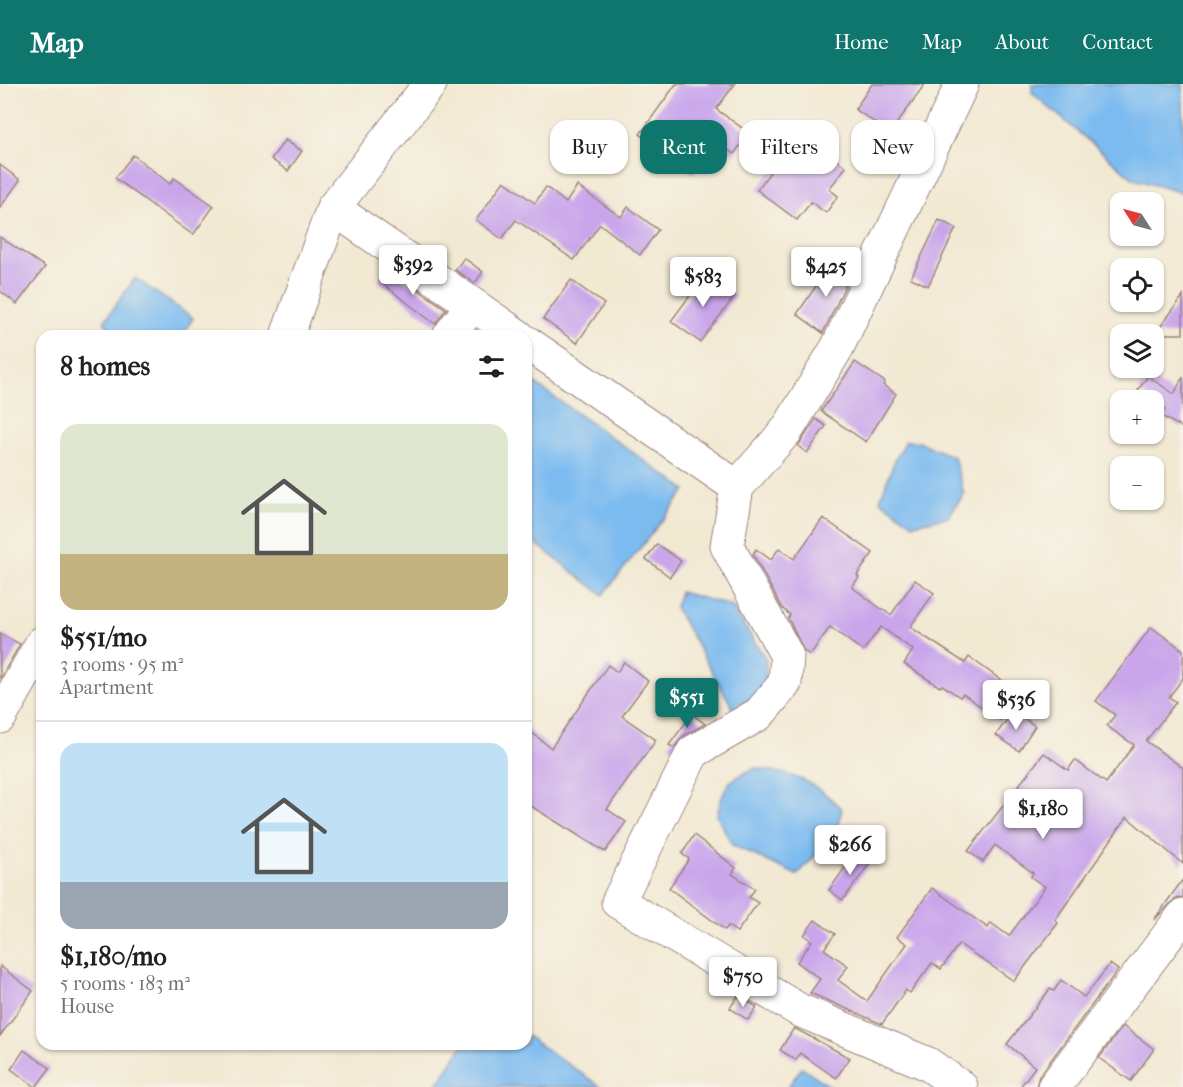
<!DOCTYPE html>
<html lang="en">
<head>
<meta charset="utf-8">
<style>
	:root { --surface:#fff; --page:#f2f2f2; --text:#202124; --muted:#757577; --line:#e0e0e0; --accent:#0f766e }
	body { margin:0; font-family:"IM FELL French Canon",serif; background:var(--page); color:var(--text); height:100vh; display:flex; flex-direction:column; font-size:22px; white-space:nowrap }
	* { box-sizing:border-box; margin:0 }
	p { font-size:20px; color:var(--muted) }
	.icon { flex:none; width:33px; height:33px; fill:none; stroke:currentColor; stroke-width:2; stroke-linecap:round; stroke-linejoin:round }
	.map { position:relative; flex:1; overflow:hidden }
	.side { position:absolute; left:36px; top:246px; width:496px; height:720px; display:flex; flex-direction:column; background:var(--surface); border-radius:18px; box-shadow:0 2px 4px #0004 }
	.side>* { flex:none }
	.guide { position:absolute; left:550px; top:36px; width:542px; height:54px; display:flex; gap:12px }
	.needle { width:39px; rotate:306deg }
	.tools { position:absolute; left:1110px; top:108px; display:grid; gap:12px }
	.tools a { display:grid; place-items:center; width:54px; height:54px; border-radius:12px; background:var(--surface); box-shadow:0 2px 4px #0004; font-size:30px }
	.price { position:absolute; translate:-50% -51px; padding:0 14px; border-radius:6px; background:#fff; color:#222; font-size:20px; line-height:39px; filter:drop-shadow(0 2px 3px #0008) }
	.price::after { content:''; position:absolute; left:50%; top:36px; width:18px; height:14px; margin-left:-9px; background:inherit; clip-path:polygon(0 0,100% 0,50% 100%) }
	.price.on { background:var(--accent); color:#fff }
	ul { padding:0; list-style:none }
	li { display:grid; align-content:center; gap:12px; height:318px; padding:0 24px }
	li+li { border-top:2px solid var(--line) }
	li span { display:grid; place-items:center; height:186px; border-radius:18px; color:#555 }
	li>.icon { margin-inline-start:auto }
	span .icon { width:108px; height:108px; fill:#fffc; stroke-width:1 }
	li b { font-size:26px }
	h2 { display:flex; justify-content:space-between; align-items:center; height:72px; padding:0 24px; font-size:26px }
	.pill { padding:0 21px; border-radius:18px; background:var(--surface); box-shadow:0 2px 4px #0004; font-size:21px; line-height:54px }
	.pill.on { background:var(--accent); color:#fff }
	header { display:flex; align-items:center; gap:36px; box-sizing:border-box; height:84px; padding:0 30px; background:var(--accent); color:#fff }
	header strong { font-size:28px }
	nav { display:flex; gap:33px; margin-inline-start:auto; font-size:21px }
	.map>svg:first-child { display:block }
</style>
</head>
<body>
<header>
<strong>Map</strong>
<nav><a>Home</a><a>Map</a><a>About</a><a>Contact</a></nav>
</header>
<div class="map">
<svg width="1183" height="1003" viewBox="0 0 1183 1003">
	<rect width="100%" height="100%" fill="#f7f3e8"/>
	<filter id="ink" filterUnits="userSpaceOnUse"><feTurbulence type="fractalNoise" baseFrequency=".0167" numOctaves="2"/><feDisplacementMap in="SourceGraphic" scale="12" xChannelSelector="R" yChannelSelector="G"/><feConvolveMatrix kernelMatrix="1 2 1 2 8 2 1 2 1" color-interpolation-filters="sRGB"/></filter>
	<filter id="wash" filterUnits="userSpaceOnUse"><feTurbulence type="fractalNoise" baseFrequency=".008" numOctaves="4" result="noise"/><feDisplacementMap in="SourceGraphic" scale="24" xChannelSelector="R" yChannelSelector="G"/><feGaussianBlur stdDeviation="1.35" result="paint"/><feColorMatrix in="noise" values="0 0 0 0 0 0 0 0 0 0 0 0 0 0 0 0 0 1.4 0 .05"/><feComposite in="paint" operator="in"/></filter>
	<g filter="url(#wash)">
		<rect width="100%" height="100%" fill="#f2e9d3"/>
		<g fill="#7cbbf0" stroke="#636d8e" stroke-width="1.5">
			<polygon points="1032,0 1183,0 1183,109 1134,95 1032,9"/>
			<polygon points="135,194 193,234 183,252 117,252 104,238"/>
			<polygon points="527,294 686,406 603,511 527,453"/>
			<polygon points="906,357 919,358 954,373 964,410 948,433 913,440 880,416 894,378"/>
			<polygon points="680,508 731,522 766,575 766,603 734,626 675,523"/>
			<path d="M756,684C797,691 812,696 842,725L835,750L797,791L732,761L717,731C726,699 725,697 756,684Z"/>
			<polygon points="527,952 601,1003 435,1003 464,960 526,960"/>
			<polygon points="802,983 831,1003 788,1003"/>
		</g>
		<g id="blocks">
			<g fill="#c9a6eb">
				<polygon points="676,0 735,0 716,25 749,49 734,70 718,58 693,90 640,50"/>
				<polygon points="872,0 925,0 890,49 855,25"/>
				<polygon points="760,46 783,62 789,53 809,68 815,60 846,83 829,105 838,112 826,129 811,118 797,136 757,106 773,84 747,66"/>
				<polygon points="285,56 302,67 288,87 271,75"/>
				<polygon points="133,71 170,100 174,94 214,122 193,151 115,94"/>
				<polygon points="0,81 20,96 0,124"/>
				<polygon points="504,97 535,119 546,103 566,119 577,102 621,133 628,123 658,146 640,171 600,140 574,176 516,136 502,155 476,136"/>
				<polygon points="939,136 956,144 928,202 911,194"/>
				<polygon points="0,153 45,183 17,220 0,207"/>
				<polygon points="464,174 483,188 475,199 455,186"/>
				<polygon points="842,175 854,183 823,249 797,230 820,196 826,200"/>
				<polygon points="387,184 446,225 435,240 379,197"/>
				<polygon points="706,190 735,212 700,258 671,237"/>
				<polygon points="571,196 604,220 577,259 543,235"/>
				<polygon points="1183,212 1183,250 1155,250"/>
				<polygon points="855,278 885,298 883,301 896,310 866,358 821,327"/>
				<polygon points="1148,292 1174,310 1183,293 1183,344 1161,332 1165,325 1138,306"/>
				<polygon points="816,335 826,342 807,369 798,362"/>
				<polygon points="823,434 873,469 857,491 859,493 852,503 880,524 891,531 915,496 934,509 910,543 965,579 969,573 1019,609 1000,636 963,610 960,613 942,601 940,603 904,580 913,566 881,543 863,567 830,543 810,571 804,567 788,534 790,531 782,524 753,470 756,465 771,476 779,464 794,475"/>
				<polygon points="657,460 681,477 670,493 646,475"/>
				<polygon points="1151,543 1183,566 1183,594 1169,613 1176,618 1146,657 1183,684 1183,780 1127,733 1055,836 1058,839 1014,897 959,860 941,885 932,879 910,909 906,906 882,940 810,909 820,895 797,878 812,857 804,851 815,836 835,850 824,865 848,882 838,896 867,917 907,860 897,853 932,804 988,844 991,839 1009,852 1045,803 1031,793 1033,789 995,761 983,778 968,767 1044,669 1068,686 1075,676 1106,699 1134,661 1107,642 1115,631 1096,617"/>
				<polygon points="0,550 20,560 0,595"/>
				<polygon points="624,578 648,597 622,632 656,656 607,725 626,738 605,768 526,719 526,644 551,664 608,581 617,588"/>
				<polygon points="1013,627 1035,642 1019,667 996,651"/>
				<polygon points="692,630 705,640 683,652 674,664 669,661"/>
				<polygon points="694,751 736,784 732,790 755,805 749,813 758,819 737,848 728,842 725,846 669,804 689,775 682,770"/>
				<polygon points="857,767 871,778 843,816 829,806"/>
				<polygon points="1183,795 1183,814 1175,815 1154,836"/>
				<polygon points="1110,880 1118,886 1039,992 1036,1003 1020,1003 1035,983 1007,960 1050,905 1054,907 1061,896 1084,913"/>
				<polygon points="0,882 33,907 0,952"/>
				<polygon points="738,912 757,923 748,936 730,924"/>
				<polygon points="1123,942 1154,965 1131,997 1099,974"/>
				<polygon points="794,944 850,974 836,994 800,969 796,976 780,966"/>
				<polygon points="24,966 50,984 36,1003 11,985"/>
			</g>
		</g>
	</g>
	<g filter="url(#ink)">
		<use href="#blocks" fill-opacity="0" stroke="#9e847f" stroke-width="1.5"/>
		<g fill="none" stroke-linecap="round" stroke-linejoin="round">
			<g stroke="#9e847f" stroke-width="35">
				<g id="minor">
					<polyline points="333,124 518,252"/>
					<polyline points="287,252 333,124 430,0"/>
					<polyline points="449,252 472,221"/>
					<polyline points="526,258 737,403 727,462 787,572 785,599 759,630 693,668 618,818 799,926 928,980 961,1003"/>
					<polyline points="737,403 787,346 837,264 962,0"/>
					<polyline points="0,633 42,559"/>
					<polyline points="1054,1003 1183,832"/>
				</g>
			</g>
			<use href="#minor" stroke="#fff" stroke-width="33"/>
		</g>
	</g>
</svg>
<div class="tools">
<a><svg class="needle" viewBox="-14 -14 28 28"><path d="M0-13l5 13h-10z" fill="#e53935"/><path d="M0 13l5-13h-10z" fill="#757577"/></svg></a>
<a><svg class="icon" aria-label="locate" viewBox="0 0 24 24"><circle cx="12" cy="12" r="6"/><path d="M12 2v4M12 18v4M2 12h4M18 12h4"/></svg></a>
<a><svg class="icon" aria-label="layers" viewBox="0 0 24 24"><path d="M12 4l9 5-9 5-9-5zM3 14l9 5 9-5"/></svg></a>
<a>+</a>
<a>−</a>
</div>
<b class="price" style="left:413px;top:212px">$392</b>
<b class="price" style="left:826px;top:214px">$425</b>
<b class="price" style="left:703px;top:224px">$583</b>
<b class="price on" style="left:687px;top:645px">$551</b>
<b class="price" style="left:1016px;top:647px">$536</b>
<b class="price" style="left:1043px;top:756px">$1,180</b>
<b class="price" style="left:850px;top:792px">$266</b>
<b class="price" style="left:743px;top:924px">$750</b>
<div class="guide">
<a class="pill">Buy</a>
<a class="pill on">Rent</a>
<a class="pill">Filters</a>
<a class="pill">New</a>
</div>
<section class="side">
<h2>8 homes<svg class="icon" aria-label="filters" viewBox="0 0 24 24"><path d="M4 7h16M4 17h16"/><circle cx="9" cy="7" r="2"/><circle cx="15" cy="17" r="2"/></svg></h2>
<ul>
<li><span style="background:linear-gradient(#dfe7d0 70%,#c2b280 0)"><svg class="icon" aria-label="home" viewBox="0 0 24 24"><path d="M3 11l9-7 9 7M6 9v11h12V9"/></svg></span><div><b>$551/mo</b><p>3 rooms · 95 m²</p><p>Apartment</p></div></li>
<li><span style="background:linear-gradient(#bfe0f5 75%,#9aa5b1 0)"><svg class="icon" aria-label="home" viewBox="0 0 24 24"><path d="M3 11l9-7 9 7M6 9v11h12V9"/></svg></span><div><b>$1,180/mo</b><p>5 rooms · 183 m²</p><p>House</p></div></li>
</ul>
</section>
</div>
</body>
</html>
